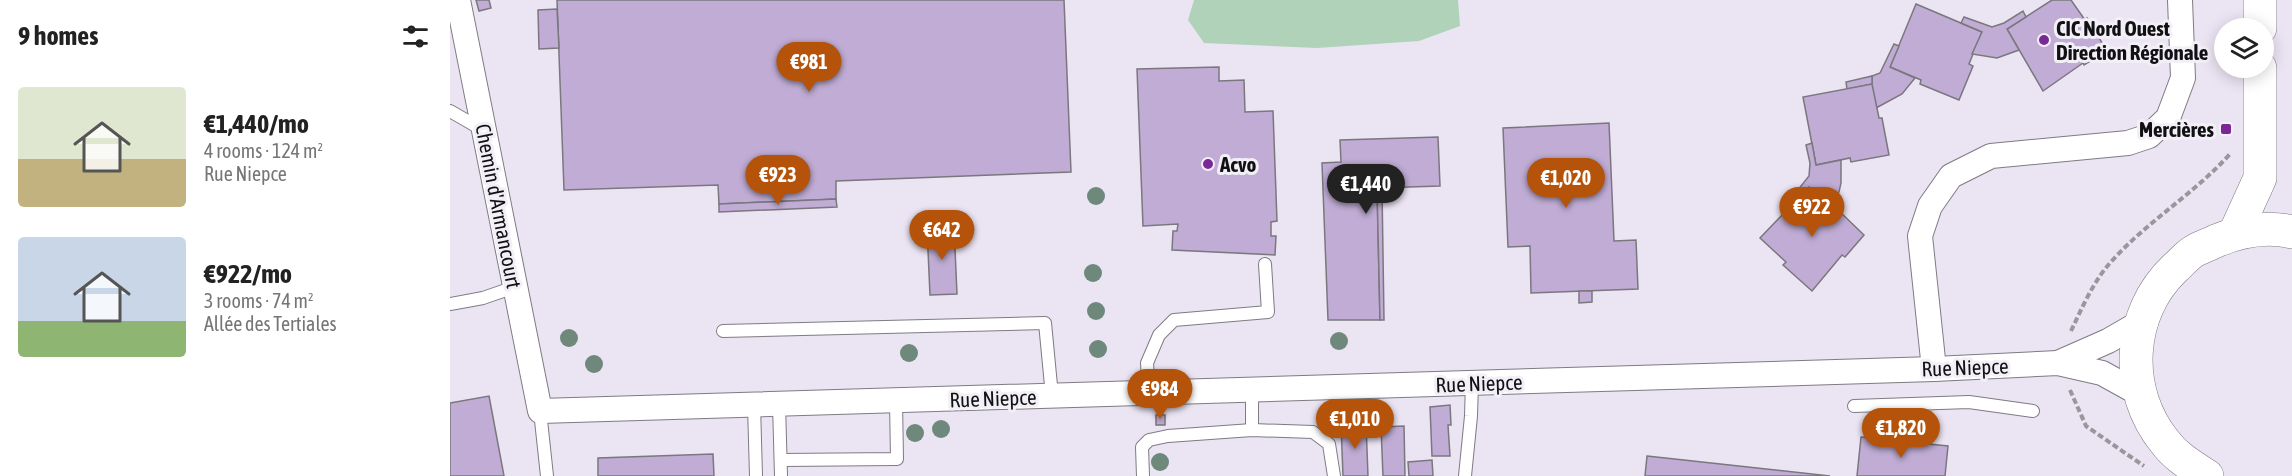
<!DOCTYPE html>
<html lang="en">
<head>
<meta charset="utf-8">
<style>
	:root { --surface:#fff; --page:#f2f2f2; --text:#222; --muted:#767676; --accent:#b45309 }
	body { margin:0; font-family:"Asap Condensed",sans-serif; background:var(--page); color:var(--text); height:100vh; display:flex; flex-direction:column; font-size:22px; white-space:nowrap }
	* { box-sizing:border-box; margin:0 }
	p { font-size:20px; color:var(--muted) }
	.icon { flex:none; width:33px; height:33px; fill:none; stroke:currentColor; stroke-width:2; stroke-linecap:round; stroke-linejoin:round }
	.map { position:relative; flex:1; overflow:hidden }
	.drawer { display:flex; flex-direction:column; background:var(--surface); width:450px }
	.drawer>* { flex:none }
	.tools { position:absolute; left:1764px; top:18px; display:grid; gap:12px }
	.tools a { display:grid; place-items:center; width:60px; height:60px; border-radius:50%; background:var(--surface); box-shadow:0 3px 15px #0003; font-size:30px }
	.price { position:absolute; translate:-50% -51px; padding:0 14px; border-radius:21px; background:var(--accent); color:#fff; font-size:20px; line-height:39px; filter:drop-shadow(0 2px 3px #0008) }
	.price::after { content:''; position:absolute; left:50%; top:36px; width:18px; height:14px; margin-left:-9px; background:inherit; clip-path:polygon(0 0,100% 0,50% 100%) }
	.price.current { background:#222; color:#fff }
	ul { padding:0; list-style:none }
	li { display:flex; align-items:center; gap:18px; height:150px; padding:0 18px }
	li span { display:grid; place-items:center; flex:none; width:168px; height:120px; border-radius:6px; color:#555 }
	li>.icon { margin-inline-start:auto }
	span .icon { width:72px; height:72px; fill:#fffc; stroke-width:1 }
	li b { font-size:26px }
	h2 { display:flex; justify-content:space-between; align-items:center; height:72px; padding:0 18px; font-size:26px }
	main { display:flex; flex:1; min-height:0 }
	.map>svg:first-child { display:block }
</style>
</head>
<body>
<main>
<section class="drawer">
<h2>9 homes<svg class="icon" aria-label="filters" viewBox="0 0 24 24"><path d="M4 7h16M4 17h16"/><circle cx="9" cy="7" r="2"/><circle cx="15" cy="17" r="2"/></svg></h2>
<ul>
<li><span style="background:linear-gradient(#dfe7d0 60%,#c2b280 0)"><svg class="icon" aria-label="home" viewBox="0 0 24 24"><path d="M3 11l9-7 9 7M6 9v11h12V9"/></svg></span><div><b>€1,440/mo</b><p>4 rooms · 124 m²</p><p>Rue Niepce</p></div></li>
<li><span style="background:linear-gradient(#c9d6e8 70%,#8fb573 0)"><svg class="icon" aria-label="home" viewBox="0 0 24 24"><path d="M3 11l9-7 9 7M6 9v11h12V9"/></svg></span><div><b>€922/mo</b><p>3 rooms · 74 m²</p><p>Allée des Tertiales</p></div></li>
</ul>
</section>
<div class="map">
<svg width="1842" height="476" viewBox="0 0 1842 476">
	<rect width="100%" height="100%" fill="#f3eff7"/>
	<path fill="#ebe4f3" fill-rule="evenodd" d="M0,0H1842V476H0ZM1774,28H1814V68H1774Z"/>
	<polygon fill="#b0d2b8" points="744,0 1008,0 1010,26 969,41 867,48 754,43 738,20"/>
	<g fill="#c0acd4" stroke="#7a777e" stroke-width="1.5">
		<polygon points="26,0 39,0 41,8 29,11"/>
		<polygon points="107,0 614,0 621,172 386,181 386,199 338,201 269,204 268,185 114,190"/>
		<polygon points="1602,0 1621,0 1635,20 1637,18 1657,51 1634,65 1633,63 1593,91 1557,29"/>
		<polygon points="1466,4 1532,32 1519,64 1523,66 1509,100 1470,84 1471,80 1440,67"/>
		<polygon points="107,9 109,48 89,49 88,10"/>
		<polygon points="1573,11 1576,17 1557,29 1569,50 1547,58 1522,54 1532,32 1511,23 1514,17 1542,27 1554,23"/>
		<polygon points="1444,44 1449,46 1440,67 1465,78 1452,94 1426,108 1422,86 1422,76 1430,73"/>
		<polygon points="769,67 769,81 794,80 795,112 823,111 827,221 821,222 821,236 826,236 825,255 722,250 723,231 727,231 728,224 693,226 687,69"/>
		<polygon points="1422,76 1422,84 1397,89 1396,82"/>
		<polygon points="1422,84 1429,118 1432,118 1439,155 1401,162 1400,158 1366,165 1353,97"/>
		<polygon points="1159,123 1164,241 1186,240 1188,289 1081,293 1080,246 1058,247 1053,128"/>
		<polygon points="988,137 990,186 927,188 930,320 878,320 872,163 891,162 890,140"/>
		<polygon points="1362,143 1366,165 1391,160 1391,183 1389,192 1379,207 1359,187 1343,204 1339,201 1359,176 1360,163 1356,145"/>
		<polygon points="1359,187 1384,212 1387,209 1414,235 1395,257 1392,255 1362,291 1333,265 1336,262 1310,238"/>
		<polygon points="927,188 932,188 934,320 930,320"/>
		<polygon points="386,199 387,207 269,212 269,204"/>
		<polygon points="504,226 507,294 480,295 477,228"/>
		<polygon points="1129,291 1142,291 1142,302 1129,303"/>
		<polygon points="39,396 54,476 0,476 0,403"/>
		<polygon points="1000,405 1001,425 998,425 1000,456 982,456 980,407"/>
		<rect x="879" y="409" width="14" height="14"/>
		<rect x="706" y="415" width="9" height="10"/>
		<polygon points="916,423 918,476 893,476 891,424"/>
		<polygon points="954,426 955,476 933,476 931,427"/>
		<polygon points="1411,437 1498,446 1495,476 1407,476"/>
		<polygon points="263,454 264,476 148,476 148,458"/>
		<polygon points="1197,456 1380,476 1195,476"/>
		<polygon points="982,460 983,476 959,476 958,462"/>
	</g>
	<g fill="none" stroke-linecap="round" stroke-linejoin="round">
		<g stroke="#7e7b82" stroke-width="14">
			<g id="lane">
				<polyline points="0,111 33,130"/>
				<polyline points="0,304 33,298 65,287"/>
				<polyline points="273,331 595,323 602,396"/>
				<polyline points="802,390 802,430"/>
				<polyline points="699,393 697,363 709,335 724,320 818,312 815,264"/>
				<polyline points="329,404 331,476"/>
				<polyline points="304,405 306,476"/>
				<polyline points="1404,406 1519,402 1583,411"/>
				<polyline points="90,411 97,476"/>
				<polyline points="331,460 447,459 446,401"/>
				<polyline points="693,476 692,447 699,440 718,436 802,430 863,432 879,444 884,476"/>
				<polyline points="1015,476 1021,416 1022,383"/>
			</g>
		</g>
		<g stroke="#7e7b82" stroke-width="26">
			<g id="street">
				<polyline points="8,0 90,411 1484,369 1608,363 1652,373 1690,394"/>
				<polyline points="1608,363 1658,341 1691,322"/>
				<polyline points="1484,369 1470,236 1480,206 1501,176 1541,156 1678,143 1699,136 1718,118 1733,78 1730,0"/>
			</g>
		</g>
		<g stroke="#7e7b82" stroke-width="34">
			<g id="primary">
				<polyline points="1810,0 1810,28"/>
				<polyline points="1785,233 1810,178 1810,68"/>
				<path d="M1757,476C1742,466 1726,457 1715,442C1673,391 1677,313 1725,268C1732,262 1738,254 1746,250C1752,247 1760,244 1766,241C1790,231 1817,226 1842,232"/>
			</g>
		</g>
		<g stroke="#99969c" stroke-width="4" stroke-dasharray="6 3" stroke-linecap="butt">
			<path d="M1621,331C1632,308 1643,282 1660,263C1696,222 1744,194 1780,154"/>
			<polyline points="1620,390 1636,426 1694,466"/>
		</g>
		<use href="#lane" stroke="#fff" stroke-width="12"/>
		<use href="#street" stroke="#fff" stroke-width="24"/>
		<use href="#primary" stroke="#fff" stroke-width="33"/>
	</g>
	<g fill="#6e887c">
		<circle cx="646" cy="196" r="9"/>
		<circle cx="643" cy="273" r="9"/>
		<circle cx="646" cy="311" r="9"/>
		<circle cx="119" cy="338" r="9"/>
		<circle cx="889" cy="341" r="9"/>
		<circle cx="648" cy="349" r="9"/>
		<circle cx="459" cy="353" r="9"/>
		<circle cx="144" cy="364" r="9"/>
		<circle cx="491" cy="429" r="9"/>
		<circle cx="465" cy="433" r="9"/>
		<circle cx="710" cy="462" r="9"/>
	</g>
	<g fill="#7b2897" stroke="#f3eff7" stroke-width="2">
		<circle cx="1594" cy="40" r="6"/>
		<rect x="1770" y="123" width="12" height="12" rx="3"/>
		<circle cx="758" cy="164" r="6"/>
	</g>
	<g text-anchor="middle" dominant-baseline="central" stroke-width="6" stroke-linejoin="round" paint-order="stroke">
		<g font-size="21" font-weight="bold" fill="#111013" stroke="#f3eff7" text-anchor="start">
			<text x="1606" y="28">CIC Nord Ouest<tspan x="1606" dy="24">Direction Régionale</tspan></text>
			<text x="1764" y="129" text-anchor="end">Mercières</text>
			<text x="770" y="164">Acvo</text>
		</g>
		<g font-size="21" fill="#111013" stroke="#f3eff7">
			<text transform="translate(49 206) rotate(79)">Chemin d'Armancourt</text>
			<text transform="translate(1515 367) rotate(-2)">Rue Niepce</text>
			<text transform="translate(1029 383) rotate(-2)">Rue Niepce</text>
			<text transform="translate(543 398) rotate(-2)">Rue Niepce</text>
		</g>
	</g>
</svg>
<div class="tools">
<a><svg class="icon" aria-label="layers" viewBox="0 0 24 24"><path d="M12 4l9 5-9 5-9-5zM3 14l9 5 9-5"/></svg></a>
</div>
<b class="price" style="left:359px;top:93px">€981</b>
<b class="price" style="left:328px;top:206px">€923</b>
<b class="price" style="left:1116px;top:209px">€1,020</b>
<b class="price current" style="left:916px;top:215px">€1,440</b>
<b class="price" style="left:1362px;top:238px">€922</b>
<b class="price" style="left:492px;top:261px">€642</b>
<b class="price" style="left:710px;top:420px">€984</b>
<b class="price" style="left:905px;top:450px">€1,010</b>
<b class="price" style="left:1451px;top:459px">€1,820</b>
</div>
</main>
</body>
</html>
